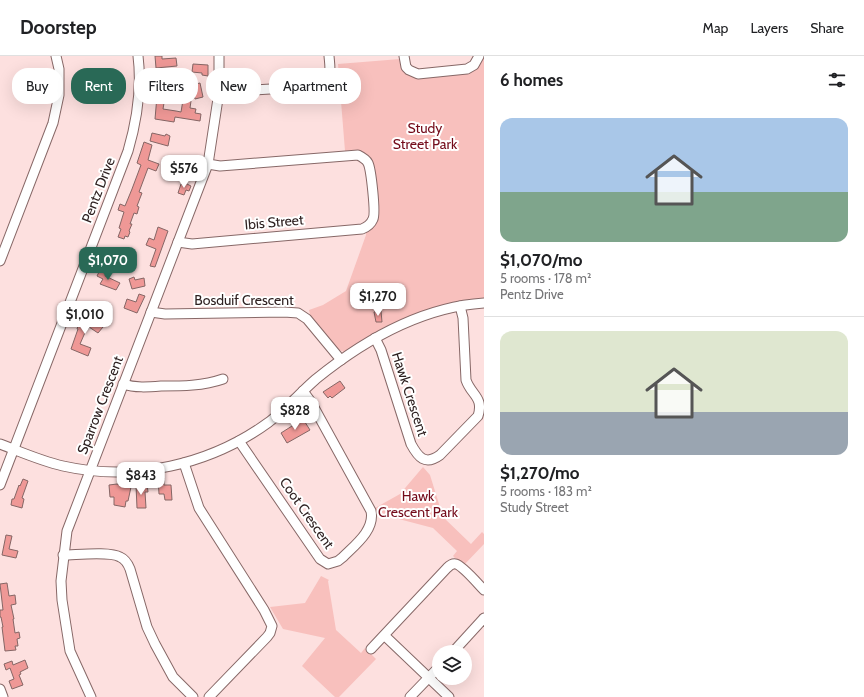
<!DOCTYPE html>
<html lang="en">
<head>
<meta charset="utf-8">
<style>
	:root { --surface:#fff; --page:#f2f2f2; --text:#202124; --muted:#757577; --line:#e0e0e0; --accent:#296956 }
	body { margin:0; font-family:Cabin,sans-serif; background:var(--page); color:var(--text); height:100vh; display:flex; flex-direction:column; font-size:15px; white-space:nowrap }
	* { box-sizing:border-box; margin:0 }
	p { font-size:13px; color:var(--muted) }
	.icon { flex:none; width:22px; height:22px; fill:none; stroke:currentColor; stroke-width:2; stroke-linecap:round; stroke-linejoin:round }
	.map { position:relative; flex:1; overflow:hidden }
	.panel { display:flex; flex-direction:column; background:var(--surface); width:380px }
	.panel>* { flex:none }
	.hud { position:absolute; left:12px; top:12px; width:380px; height:36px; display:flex; gap:8px }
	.buttons { position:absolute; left:432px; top:589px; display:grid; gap:8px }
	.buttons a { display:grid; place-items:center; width:40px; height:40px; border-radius:50%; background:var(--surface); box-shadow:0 4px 16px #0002; font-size:20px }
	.price { position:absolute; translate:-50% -34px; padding:0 9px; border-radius:8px; background:#fff; color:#222; font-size:13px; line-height:26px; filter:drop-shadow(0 1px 2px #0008) }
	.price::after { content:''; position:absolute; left:50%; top:24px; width:12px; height:9px; margin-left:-6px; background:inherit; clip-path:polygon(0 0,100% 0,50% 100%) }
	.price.selected { background:var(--accent); color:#fff }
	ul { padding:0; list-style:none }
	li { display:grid; align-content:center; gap:8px; height:212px; padding:0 16px }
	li+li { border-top:1px solid var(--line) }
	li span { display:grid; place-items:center; height:124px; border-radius:12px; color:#555 }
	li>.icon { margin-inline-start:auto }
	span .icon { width:72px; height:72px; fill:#fffc; stroke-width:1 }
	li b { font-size:17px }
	h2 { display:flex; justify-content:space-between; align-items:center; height:48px; padding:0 16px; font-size:17px }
	.pill { padding:0 14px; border-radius:16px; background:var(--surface); box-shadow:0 4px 16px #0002; font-size:14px; line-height:36px }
	.pill.selected { background:var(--accent); color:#fff }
	header { display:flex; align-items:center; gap:24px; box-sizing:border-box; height:56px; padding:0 20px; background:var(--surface); border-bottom:1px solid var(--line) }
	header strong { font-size:19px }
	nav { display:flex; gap:22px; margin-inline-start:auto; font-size:14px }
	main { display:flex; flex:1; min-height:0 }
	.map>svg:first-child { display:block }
</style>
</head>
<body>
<header>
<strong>Doorstep</strong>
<nav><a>Map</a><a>Layers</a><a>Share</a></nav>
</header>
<main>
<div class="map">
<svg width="484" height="641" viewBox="0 0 484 641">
	<rect width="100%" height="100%" fill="#fde0df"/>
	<g fill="#f8c0bd">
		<path d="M482,0H484V244L469,245L349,294L344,296L337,293L310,259L309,254L323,249L346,235L366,179V176L373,171L376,168L373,106C366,94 357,94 345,95L338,8L400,3L401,9L403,14L468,17C477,14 480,9 482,0Z"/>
		<polygon points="423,411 430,419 443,461 471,488 482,476 484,478 484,488 463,510 453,500 457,495 433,472 376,457 375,452 400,438"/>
		<polygon points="321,520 329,524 328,525 336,574 361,597 365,592 376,603 339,641 335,641 302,610 325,582 283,573 270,551 305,547"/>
	</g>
	<g fill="#ef9896" stroke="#856665">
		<polygon points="155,0 162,0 162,3 176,2 177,10 156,12"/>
		<polygon points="193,8 208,9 208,20 202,19 202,17 192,16"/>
		<polygon points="200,27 203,41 195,43 192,29"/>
		<polygon points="157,40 165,41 163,53 176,55 181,56 183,44 191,45 190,52 196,53 195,57 201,58 200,65 175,61 174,66 155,63"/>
		<polygon points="152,77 165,80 166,78 170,80 168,90 150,85"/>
		<polygon points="144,86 152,89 148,104 159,108 156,115 148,112 139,136 142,137 137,150 139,151 137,158 134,157 130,168 132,168 129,175 130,176 128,181 125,180 124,183 118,181 121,173 119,172 124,156 118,154 120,148 125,150 132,133 141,109 137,107"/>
		<polygon points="185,127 191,130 189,135 186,134 184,139 178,137 181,128 184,129"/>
		<polygon points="158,171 168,175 155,211 150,210 156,193 146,189 149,182 154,184"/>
		<polygon points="100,214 106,216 105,220 120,227 116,234 100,228 103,223 97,220"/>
		<polygon points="134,221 135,224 144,222 145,230 132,233 129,223"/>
		<polygon points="139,238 145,240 137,257 124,252 127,243 136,246"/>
		<polygon points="381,255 382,266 376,266 374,256"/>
		<polygon points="87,259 103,271 98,277 89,271 88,273 87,272 80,288 91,292 88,300 71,293 78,273 77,273 79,267 81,268"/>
		<polygon points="340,325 345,332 332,342 330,340 328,342 323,336"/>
		<polygon points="303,363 310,374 287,387 281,377"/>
		<polygon points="158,422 164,422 164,429 171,429 172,444 165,444 164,438 159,438"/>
		<polygon points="23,423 28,425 22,442 24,443 22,452 11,449 12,443 14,443 19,429 20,430"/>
		<polygon points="117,428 131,431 128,445 126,445 125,451 114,449 114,441 110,441 109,429"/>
		<polygon points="147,428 148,436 145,436 146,452 137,452 136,429"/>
		<polygon points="6,479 12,480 9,493 18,495 16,502 2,499"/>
		<polygon points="7,527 9,540 15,539 16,548 11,549 14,563 13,563 15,577 19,576 20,582 17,583 18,590 15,590 16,594 5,595 2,571 3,571 1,561 0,561 0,554 3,554 0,528"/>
		<polygon points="25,604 28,612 20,616 21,618 19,619 23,629 12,633 9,625 14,623 10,612 6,614 4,608 12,605 13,609"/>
	</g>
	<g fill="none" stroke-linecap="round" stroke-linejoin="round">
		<g stroke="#876867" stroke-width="11">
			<g id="minor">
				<polyline points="404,0 406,11 409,14 418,18 467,13 474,9 479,0"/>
				<path d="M219,36L320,30C333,24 330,12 329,0"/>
				<path d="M178,186L192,188L362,173C367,171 371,168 373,163C376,157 371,113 368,107C366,103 362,101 358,99L220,110L208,108"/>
				<polyline points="0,205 53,67 59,39 59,13 56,0"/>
				<polyline points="151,256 165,258 284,256 298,257 307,263 341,304"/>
				<path d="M375,282L381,294L411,388C418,401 425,410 440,399L478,360C484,341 471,339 466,324L463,262L460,250"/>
				<path d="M123,328C135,332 148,331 161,330C182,330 203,330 223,323"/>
				<path d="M239,385L320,503L328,508L338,505L343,501C355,489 375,474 371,455L311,346L303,335"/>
				<path d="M0,388C21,396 41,405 63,410C134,426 210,409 269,366C286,353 300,337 316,323C363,285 422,251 484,247"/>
				<polyline points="184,407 199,452 264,554 272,570 270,577 267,581 209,641"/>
				<path d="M0,429L128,95C137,64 142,32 138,0"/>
				<path d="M63,499C76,499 110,495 120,501C125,503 128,508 130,513L147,571L155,588L173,621L193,641"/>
				<polyline points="385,580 449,641"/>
				<path d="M371,593L447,512C449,510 452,507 456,508C463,510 478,528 484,534"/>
				<polyline points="453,596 484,562"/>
				<polyline points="0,633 3,641"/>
				<polyline points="91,641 70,595 62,544 61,525 67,475 208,108 219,36 219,0"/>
				<polyline points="410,641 439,611"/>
			</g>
		</g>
		<use href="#minor" stroke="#fff" stroke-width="9"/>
	</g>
	<g text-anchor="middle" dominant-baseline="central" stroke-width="4" stroke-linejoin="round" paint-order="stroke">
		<g font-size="14" fill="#740c1b" stroke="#fff">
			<text x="425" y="72">Study<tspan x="425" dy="16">Street Park</tspan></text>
			<text x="418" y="440">Hawk<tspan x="418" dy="16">Crescent Park</tspan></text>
		</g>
		<g font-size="14" fill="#2f2222" stroke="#fff">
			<text transform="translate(98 134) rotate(-69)">Pentz Drive</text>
			<text transform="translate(274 166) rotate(-5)">Ibis Street</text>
			<text x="244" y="244">Bosduif Crescent</text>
			<text transform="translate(410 338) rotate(72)">Hawk Crescent</text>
			<text transform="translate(100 349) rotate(-69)">Sparrow Crescent</text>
			<text transform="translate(307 457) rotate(55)">Coot Crescent</text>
		</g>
	</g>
</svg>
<div class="buttons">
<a><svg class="icon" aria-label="layers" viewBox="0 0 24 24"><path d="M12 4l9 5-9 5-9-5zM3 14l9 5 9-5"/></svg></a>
</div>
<b class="price" style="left:184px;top:133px">$576</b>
<b class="price selected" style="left:108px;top:225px">$1,070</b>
<b class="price" style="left:378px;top:261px">$1,270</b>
<b class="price" style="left:85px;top:279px">$1,010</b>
<b class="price" style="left:295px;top:375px">$828</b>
<b class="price" style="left:141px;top:440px">$843</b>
<div class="hud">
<a class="pill">Buy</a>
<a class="pill selected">Rent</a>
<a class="pill">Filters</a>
<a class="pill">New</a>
<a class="pill">Apartment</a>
</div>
</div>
<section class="panel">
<h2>6 homes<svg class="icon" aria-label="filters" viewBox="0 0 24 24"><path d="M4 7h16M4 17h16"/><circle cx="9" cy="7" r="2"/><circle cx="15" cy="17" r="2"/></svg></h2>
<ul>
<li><span style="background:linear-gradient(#a9c7e8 60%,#7fa58c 0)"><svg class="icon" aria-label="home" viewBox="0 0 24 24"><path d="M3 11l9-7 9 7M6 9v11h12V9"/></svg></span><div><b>$1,070/mo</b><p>5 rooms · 178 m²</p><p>Pentz Drive</p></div></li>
<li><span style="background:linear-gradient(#dfe7d0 65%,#9aa5b1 0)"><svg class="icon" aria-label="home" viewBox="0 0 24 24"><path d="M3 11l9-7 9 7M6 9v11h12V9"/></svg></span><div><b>$1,270/mo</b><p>5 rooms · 183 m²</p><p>Study Street</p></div></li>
</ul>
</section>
</main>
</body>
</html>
